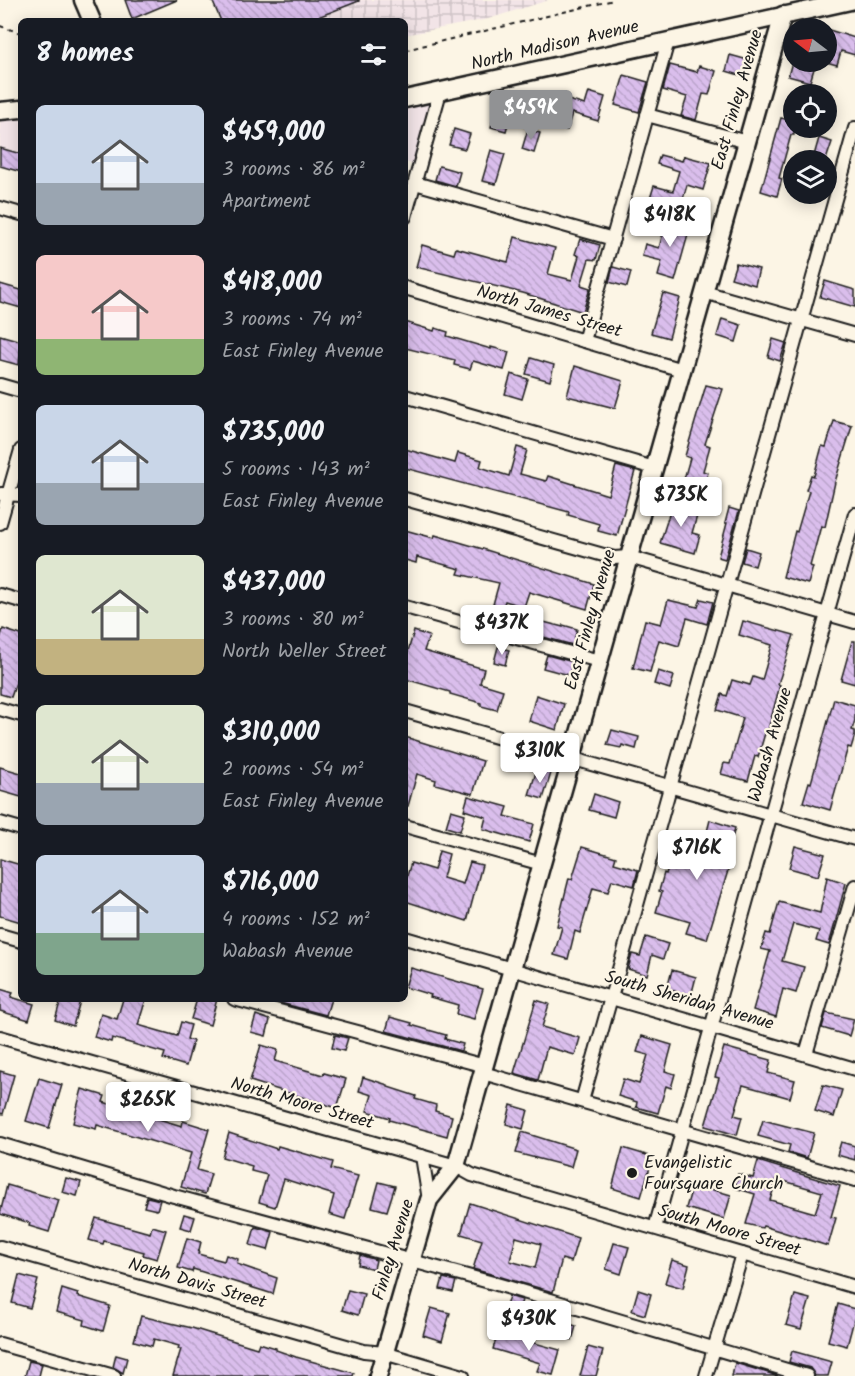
<!DOCTYPE html>
<html lang="en">
<head>
<meta charset="utf-8">
<style>
	:root { --surface:#171b24; --page:#20242c; --text:#f1f3f6; --muted:#9ea1a6; --accent:#919294 }
	body { margin:0; font-family:Kalam,sans-serif; background:var(--page); color:var(--text); height:100vh; display:flex; flex-direction:column; font-size:22px; white-space:nowrap }
	* { box-sizing:border-box; margin:0 }
	p { font-size:20px; color:var(--muted) }
	.icon { flex:none; width:33px; height:33px; fill:none; stroke:currentColor; stroke-width:2; stroke-linecap:round; stroke-linejoin:round }
	.map { position:relative; flex:1; overflow:hidden }
	.sheet { position:absolute; left:18px; top:18px; width:390px; height:984px; display:flex; flex-direction:column; background:var(--surface); border-radius:9px; box-shadow:0 3px 15px #0003 }
	.sheet>* { flex:none }
	.needle { width:39px; rotate:286deg }
	.fabs { position:absolute; left:783px; top:18px; display:grid; gap:12px }
	.fabs a { display:grid; place-items:center; width:54px; height:54px; border-radius:50%; background:var(--surface); box-shadow:0 3px 15px #0003; font-size:30px }
	.price { position:absolute; translate:-50% -51px; padding:0 14px; border-radius:6px; background:#fff; color:#222; font-size:20px; line-height:39px; filter:drop-shadow(0 2px 3px #0008) }
	.price::after { content:''; position:absolute; left:50%; top:36px; width:18px; height:14px; margin-left:-9px; background:inherit; clip-path:polygon(0 0,100% 0,50% 100%) }
	.price.active { background:var(--accent); color:#fff }
	ul { padding:0; list-style:none }
	li { display:flex; align-items:center; gap:18px; height:150px; padding:0 18px }
	li span { display:grid; place-items:center; flex:none; width:168px; height:120px; border-radius:9px; color:#555 }
	li>.icon { margin-inline-start:auto }
	span .icon { width:72px; height:72px; fill:#fffc; stroke-width:1 }
	li b { font-size:26px }
	h2 { display:flex; justify-content:space-between; align-items:center; height:72px; padding:0 18px; font-size:26px }
	.map>svg:first-child { display:block }
</style>
</head>
<body>
<div class="map">
<svg width="855" height="1376" viewBox="0 0 855 1376">
	<defs>
		<pattern id="industrial-grid" width="8" height="8" patternUnits="userSpaceOnUse" patternTransform="scale(1.5)"><rect width="8" height="8" fill="#f2e4e7"/><path d="M0 4h8M4 0v8" fill="none" stroke="#cfc3c6"/></pattern>
		<pattern id="building-back-hatch" width="6" height="6" patternUnits="userSpaceOnUse" patternTransform="scale(1.5)"><rect width="6" height="6" fill="#dabeec"/><path d="M-1 5l2 2M0 0l6 6M5-1l2 2" fill="none" stroke="#baa3ca"/></pattern>
	</defs>
	<rect width="100%" height="100%" fill="#fcf5e5"/>
	<filter id="ink" filterUnits="userSpaceOnUse"><feTurbulence type="fractalNoise" baseFrequency=".0167" numOctaves="2"/><feDisplacementMap in="SourceGraphic" scale="12" xChannelSelector="R" yChannelSelector="G"/><feConvolveMatrix kernelMatrix="1 2 1 2 8 2 1 2 1" color-interpolation-filters="sRGB"/></filter>
	<g filter="url(#ink)">
		<g fill="#f2e4e7">
			<polygon points="440,92 420,166 405,162 405,99"/>
			<polygon points="21,109 21,172 0,166 0,111"/>
		</g>
		<polygon fill="url(#industrial-grid)" points="212,0 549,0 488,19 405,35 405,21 221,21"/>
		<g fill="url(#building-back-hatch)" stroke="#1c1c1c" stroke-width="1.5" fill-rule="evenodd">
			<polygon points="125,0 177,0 132,19"/>
			<polygon points="212,0 359,0 359,1 308,21 221,21"/>
			<polygon points="826,29 855,38 855,55 841,51 837,65 826,62"/>
			<polygon points="730,55 748,60 743,76 726,71"/>
			<polygon points="792,62 816,62 810,82 788,76"/>
			<polygon points="670,65 697,72 699,66 716,71 709,95 703,94 696,120 681,116 687,97 663,90"/>
			<polygon points="624,75 648,82 639,112 615,105"/>
			<polygon points="589,92 605,97 598,121 572,113 567,130 550,126 558,97 585,105"/>
			<polygon points="496,109 511,113 506,131 491,127"/>
			<polygon points="781,118 794,121 794,135 791,135 779,178 782,179 777,196 761,191"/>
			<polygon points="454,129 470,134 465,149 449,145"/>
			<polygon points="528,129 540,133 534,153 522,149"/>
			<polygon points="819,138 832,142 826,160 813,159"/>
			<polygon points="0,148 21,154 21,172 0,166"/>
			<polygon points="491,150 505,154 496,184 482,181"/>
			<polygon points="660,155 682,161 684,156 711,163 703,190 687,185 679,213 648,205 654,186 673,191 679,171 657,164"/>
			<polygon points="439,166 460,172 456,186 435,180"/>
			<polygon points="667,218 691,224 675,281 658,276 662,261 642,256 645,244 659,248"/>
			<polygon points="515,237 555,248 548,274 572,280 579,256 575,254 580,239 600,245 596,260 589,259 581,285 590,288 583,312 523,293 416,267 422,245 454,254 456,248 508,262"/>
			<polygon points="736,263 759,269 755,285 731,278"/>
			<polygon points="613,267 631,272 627,287 609,282"/>
			<polygon points="825,281 855,290 855,307 820,297"/>
			<polygon points="0,284 21,290 21,308 0,302"/>
			<polygon points="663,293 680,298 669,338 651,333"/>
			<polygon points="722,319 741,325 736,342 717,336"/>
			<polygon points="405,322 434,331 435,328 448,332 447,336 491,349 491,347 509,352 504,370 473,361 470,369 454,365 455,360 405,348"/>
			<polygon points="0,335 21,341 19,365 0,360"/>
			<polygon points="773,339 786,343 780,361 768,357"/>
			<polygon points="531,358 554,365 550,381 526,374"/>
			<polygon points="575,366 623,381 615,408 567,396"/>
			<polygon points="511,374 528,379 522,399 505,394"/>
			<polygon points="706,385 723,389 705,444 710,446 703,471 708,473 704,485 684,479 690,458 685,456"/>
			<polygon points="834,421 852,426 835,482 825,527 821,526 810,566 813,567 808,584 783,577 795,531 797,532 809,491 806,490 811,475 814,476 822,446 826,447"/>
			<polygon points="517,447 527,450 520,474 546,481 548,476 608,495 616,466 635,471 617,536 598,531 599,524 568,515 569,512 405,468 405,449 455,463 458,453 482,460 480,467 509,476"/>
			<polygon points="673,502 699,509 692,533 700,535 695,553 660,543"/>
			<polygon points="729,508 739,511 725,559 718,557 727,523 725,523"/>
			<polygon points="405,530 434,538 435,535 483,549 594,584 587,609 529,592 524,607 505,601 502,611 492,608 499,583 458,574 460,569 417,557 416,563 405,560"/>
			<polygon points="746,548 759,552 755,566 742,562"/>
			<polygon points="701,599 713,602 707,624 687,618 679,646 659,640 650,672 633,668 645,620 661,624 668,600 698,607"/>
			<polygon points="536,620 563,627 563,625 577,629 573,645 532,634"/>
			<polygon points="743,621 794,635 778,684 780,685 768,730 766,730 758,757 755,756 748,781 721,774 724,763 730,764 743,718 717,710 722,694 727,696 732,680 750,685 753,677 762,680 772,645 739,635"/>
			<polygon points="3,629 21,635 21,668 11,697 0,694 0,639"/>
			<polygon points="414,631 429,636 424,651 484,669 480,683 503,690 497,710 481,706 481,703 450,694 450,692 405,679 405,661"/>
			<polygon points="852,641 855,641 855,684 841,680"/>
			<polygon points="498,647 509,650 505,665 494,662"/>
			<polygon points="547,655 573,662 569,675 543,668"/>
			<polygon points="658,671 674,676 670,689 654,684"/>
			<polygon points="536,695 564,704 557,730 529,721"/>
			<polygon points="834,699 855,705 855,720 852,730 855,731 855,735 851,748 848,747 830,810 803,802 809,782 811,783"/>
			<polygon points="612,730 639,737 636,749 622,745 621,748 607,745"/>
			<polygon points="405,737 483,761 473,794 435,784 436,780 417,774 408,806 405,805"/>
			<polygon points="0,767 21,773 21,797 0,791"/>
			<polygon points="537,769 551,773 543,799 529,795"/>
			<polygon points="594,794 618,802 614,817 589,810"/>
			<polygon points="468,796 508,807 505,816 534,824 529,842 483,829 486,817 464,810"/>
			<polygon points="451,810 465,814 460,831 446,827"/>
			<polygon points="710,820 735,828 726,859 731,861 707,939 686,933 690,922 656,912 662,892 659,891 664,873 666,874 674,847 701,855"/>
			<polygon points="795,846 825,854 818,876 789,868"/>
			<polygon points="582,847 616,857 614,863 638,870 634,886 612,880 608,892 593,888 580,933 575,931 568,959 554,955 562,927 557,926 569,878 572,879"/>
			<polygon points="439,851 449,854 443,878 463,884 470,862 482,865 467,921 405,901 405,882 411,863 434,870"/>
			<polygon points="0,859 21,865 21,922 0,916"/>
			<polygon points="827,877 846,883 829,945 816,941 819,931 793,924 782,961 804,967 796,993 783,989 776,1017 753,1010 770,951 761,949 766,933 770,934 779,902 820,913"/>
			<polygon points="646,937 668,944 663,959 652,955 647,975 628,969 632,954 640,956"/>
			<polygon points="411,968 483,989 474,1019 456,1014 458,1005 430,997 431,995 405,987"/>
			<polygon points="672,970 696,977 691,996 667,989"/>
			<polygon points="0,989 13,993 11,997 34,1004 29,1020 0,1011"/>
			<polygon points="61,999 80,1001 73,1026 55,1020"/>
			<polygon points="123,999 146,999 138,1025 177,1036 181,1022 191,1025 187,1039 193,1041 186,1066 163,1059 165,1053 112,1038 111,1042 94,1037 101,1014 117,1019"/>
			<polygon points="197,999 217,999 210,1025 191,1019"/>
			<polygon points="274,999 331,999 326,1015 273,1001"/>
			<polygon points="536,1000 549,1004 542,1027 580,1038 575,1055 547,1047 538,1080 514,1073"/>
			<polygon points="826,1013 854,1019 849,1036 822,1028"/>
			<polygon points="256,1015 270,1020 266,1036 251,1032"/>
			<polygon points="390,1017 412,1023 411,1025 446,1035 445,1039 463,1044 461,1051 386,1031"/>
			<polygon points="335,1035 348,1038 344,1051 332,1048"/>
			<polygon points="642,1036 672,1045 665,1071 675,1074 671,1088 666,1086 658,1113 636,1107 637,1102 618,1096 623,1079 639,1084 648,1055 637,1052"/>
			<polygon points="261,1045 278,1050 275,1061 323,1075 324,1073 346,1079 337,1108 250,1081"/>
			<polygon points="724,1047 771,1060 768,1073 795,1080 790,1098 743,1085 734,1115 742,1117 737,1135 705,1126 719,1078 715,1077"/>
			<polygon points="0,1071 14,1075 3,1114 0,1113"/>
			<polygon points="363,1077 388,1085 388,1087 416,1096 415,1099 436,1105 435,1111 452,1116 447,1136 389,1120 390,1118 367,1111 372,1095 359,1091"/>
			<polygon points="39,1078 62,1085 49,1128 26,1121"/>
			<polygon points="823,1085 842,1090 834,1117 815,1111"/>
			<polygon points="82,1089 105,1096 103,1102 132,1111 182,1126 183,1121 209,1129 197,1170 211,1174 205,1194 181,1187 191,1153 97,1125 96,1129 73,1123"/>
			<polygon points="511,1105 528,1110 523,1129 506,1124"/>
			<polygon points="763,1120 814,1133 807,1158 788,1152 790,1145 758,1136"/>
			<polygon points="522,1132 576,1149 571,1167 516,1153"/>
			<polygon points="229,1133 277,1149 278,1146 333,1162 331,1169 358,1176 345,1219 329,1214 334,1195 284,1179 275,1207 259,1202 267,1175 251,1171 252,1166 222,1157"/>
			<polygon points="841,1142 855,1146 855,1160 837,1155"/>
			<polygon points="623,1148 653,1157 641,1197 612,1188"/>
			<path d="M758,1161L840,1186L831,1217L836,1218L828,1246L763,1226L762,1228L746,1224L755,1194L735,1188L738,1174L753,1178ZM777,1179L822,1192L815,1213L770,1200Z"/>
			<polygon points="66,1178 81,1182 77,1196 62,1192"/>
			<polygon points="379,1182 395,1186 387,1211 372,1207"/>
			<polygon points="693,1184 731,1195 724,1219 686,1208"/>
			<polygon points="7,1185 59,1200 49,1232 29,1226 30,1223 0,1214"/>
			<polygon points="147,1197 160,1200 157,1210 144,1207"/>
			<path d="M470,1203L578,1238L571,1262L562,1259L553,1292L473,1269L482,1240L461,1234ZM516,1237L541,1244L535,1268L510,1261Z"/>
			<polygon points="184,1214 195,1217 191,1230 180,1227"/>
			<polygon points="96,1218 150,1233 152,1226 166,1230 157,1259 143,1255 144,1252 104,1241 103,1244 89,1240"/>
			<polygon points="255,1227 273,1232 268,1250 250,1245"/>
			<polygon points="187,1238 201,1242 198,1254 224,1261 226,1255 238,1259 237,1264 277,1278 273,1294 193,1269 192,1272 178,1268"/>
			<polygon points="614,1243 629,1247 621,1274 606,1269"/>
			<polygon points="360,1255 376,1260 374,1269 358,1265"/>
			<polygon points="672,1260 689,1265 683,1288 665,1283"/>
			<polygon points="19,1275 38,1280 30,1308 12,1303"/>
			<polygon points="443,1278 456,1281 453,1292 440,1289"/>
			<polygon points="62,1289 78,1294 77,1296 110,1306 103,1331 84,1325 85,1320 56,1312"/>
			<polygon points="348,1290 364,1294 358,1315 342,1310"/>
			<polygon points="638,1290 651,1294 645,1315 632,1311"/>
			<polygon points="795,1295 810,1299 801,1329 786,1325"/>
			<polygon points="509,1296 522,1300 518,1313 505,1310"/>
			<polygon points="838,1304 855,1309 855,1316 847,1346 828,1341"/>
			<polygon points="431,1308 450,1313 442,1341 423,1335"/>
			<polygon points="141,1316 192,1328 257,1348 259,1343 276,1348 276,1350 296,1357 354,1373 353,1376 173,1376 181,1349 178,1349 179,1346 154,1339 152,1346 134,1341"/>
			<polygon points="563,1322 576,1326 572,1340 559,1336"/>
			<polygon points="498,1333 560,1350 553,1375 537,1371 540,1363 493,1349"/>
			<polygon points="588,1347 603,1351 596,1376 580,1376"/>
			<polygon points="792,1351 832,1362 828,1376 815,1376 810,1368 789,1362"/>
			<polygon points="116,1355 127,1358 123,1373 113,1367"/>
			<polygon points="29,1361 42,1364 39,1376 25,1376"/>
			<polygon points="735,1363 778,1376 732,1376"/>
		</g>
		<g fill="none" stroke-linecap="round" stroke-linejoin="round">
			<g stroke="#1c1c1c" stroke-width="16">
				<g id="minor">
					<polyline points="647,115 747,142"/>
					<polyline points="415,183 613,239"/>
					<polyline points="0,208 21,214"/>
					<polyline points="405,217 440,92"/>
					<polyline points="405,288 682,370"/>
					<polyline points="704,292 855,335"/>
					<polyline points="584,341 668,41"/>
					<polyline points="0,385 21,391"/>
					<polyline points="405,396 654,468"/>
					<polyline points="1,494 21,495"/>
					<polyline points="405,499 614,558 629,557 855,622"/>
					<polyline points="0,523 21,450"/>
					<polyline points="0,595 21,601"/>
					<polyline points="405,607 599,661"/>
					<polyline points="0,709 21,715"/>
					<polyline points="405,711 855,839"/>
					<polyline points="0,823 21,829"/>
					<polyline points="405,826 542,864"/>
					<polyline points="0,935 21,941"/>
					<polyline points="405,938 855,1069"/>
					<polyline points="234,999 485,1066"/>
					<polyline points="0,1037 456,1166 472,1175 855,1287"/>
					<polyline points="806,1054 855,886"/>
					<polyline points="483,1073 855,1180"/>
					<polyline points="582,1101 855,128"/>
					<polyline points="0,1144 174,1196 493,1283 807,1376"/>
					<polyline points="422,1156 429,1200"/>
					<polyline points="655,1228 855,514"/>
					<polyline points="0,1247 364,1351 384,1353 463,1376"/>
					<polyline points="0,1344 114,1376"/>
					<polyline points="706,1376 742,1254"/>
				</g>
			</g>
			<g stroke="#1c1c1c" stroke-width="21">
				<g id="major">
					<polyline points="83,0 92,21"/>
					<polyline points="405,99 855,0"/>
					<polyline points="0,111 21,109"/>
					<polyline points="378,1376 429,1200 456,1166 783,15"/>
				</g>
			</g>
			<g stroke="#1c1c1c" stroke-width="2" stroke-dasharray="4.5 4.5" stroke-linecap="butt">
				<polyline points="0,26 21,33"/>
				<polyline points="405,50 614,0"/>
			</g>
			<use href="#minor" stroke="#fcf5e5" stroke-width="12"/>
			<use href="#major" stroke="#fcf5e5" stroke-width="16"/>
		</g>
	</g>
	<circle fill="#1c1c1c" stroke="#fcf5e5" stroke-width="2" cx="632" cy="1173" r="6"/>
	<g text-anchor="middle" dominant-baseline="central" stroke-width="4.5" stroke-linejoin="round" paint-order="stroke">
		<g font-size="18" fill="#1c1c1c" stroke="#fcf5e5">
			<text transform="translate(555 46) rotate(-13)">North Madison Avenue</text>
			<text transform="translate(738 100) rotate(-74)">East Finley Avenue</text>
			<text transform="translate(549 312) rotate(16)">North James Street</text>
			<text transform="translate(591 620) rotate(-74)">East Finley Avenue</text>
			<text transform="translate(771 745) rotate(-74)">Wabash Avenue</text>
			<text transform="translate(689 1001) rotate(16)">South Sheridan Avenue</text>
			<text transform="translate(302 1104) rotate(16)">North Moore Street</text>
			<text transform="translate(729 1231) rotate(16)">South Moore Street</text>
			<text transform="translate(394 1250) rotate(-73)">Finley Avenue</text>
			<text transform="translate(197 1284) rotate(16)">North Davis Street</text>
		</g>
		<g font-size="18" fill="#1c1c1c" stroke="#fcf5e5" text-anchor="start">
			<text x="644" y="1163">Evangelistic<tspan x="644" dy="21">Foursquare Church</tspan></text>
		</g>
	</g>
</svg>
<div class="fabs">
<a><svg class="needle" viewBox="-14 -14 28 28"><path d="M0-13l5 13h-10z" fill="#e53935"/><path d="M0 13l5-13h-10z" fill="#9ea1a6"/></svg></a>
<a><svg class="icon" aria-label="locate" viewBox="0 0 24 24"><circle cx="12" cy="12" r="6"/><path d="M12 2v4M12 18v4M2 12h4M18 12h4"/></svg></a>
<a><svg class="icon" aria-label="layers" viewBox="0 0 24 24"><path d="M12 4l9 5-9 5-9-5zM3 14l9 5 9-5"/></svg></a>
</div>
<b class="price active" style="left:531px;top:141px">$459K</b>
<b class="price" style="left:670px;top:248px">$418K</b>
<b class="price" style="left:681px;top:528px">$735K</b>
<b class="price" style="left:502px;top:656px">$437K</b>
<b class="price" style="left:540px;top:784px">$310K</b>
<b class="price" style="left:697px;top:881px">$716K</b>
<b class="price" style="left:148px;top:1133px">$265K</b>
<b class="price" style="left:529px;top:1352px">$430K</b>
<section class="sheet">
<h2>8 homes<svg class="icon" aria-label="filters" viewBox="0 0 24 24"><path d="M4 7h16M4 17h16"/><circle cx="9" cy="7" r="2"/><circle cx="15" cy="17" r="2"/></svg></h2>
<ul>
<li><span style="background:linear-gradient(#c9d6e8 65%,#9aa5b1 0)"><svg class="icon" aria-label="home" viewBox="0 0 24 24"><path d="M3 11l9-7 9 7M6 9v11h12V9"/></svg></span><div><b>$459,000</b><p>3 rooms · 86 m²</p><p>Apartment</p></div></li>
<li><span style="background:linear-gradient(#f6c9c9 70%,#8fb573 0)"><svg class="icon" aria-label="home" viewBox="0 0 24 24"><path d="M3 11l9-7 9 7M6 9v11h12V9"/></svg></span><div><b>$418,000</b><p>3 rooms · 74 m²</p><p>East Finley Avenue</p></div></li>
<li><span style="background:linear-gradient(#c9d6e8 65%,#9aa5b1 0)"><svg class="icon" aria-label="home" viewBox="0 0 24 24"><path d="M3 11l9-7 9 7M6 9v11h12V9"/></svg></span><div><b>$735,000</b><p>5 rooms · 143 m²</p><p>East Finley Avenue</p></div></li>
<li><span style="background:linear-gradient(#dfe7d0 70%,#c2b280 0)"><svg class="icon" aria-label="home" viewBox="0 0 24 24"><path d="M3 11l9-7 9 7M6 9v11h12V9"/></svg></span><div><b>$437,000</b><p>3 rooms · 80 m²</p><p>North Weller Street</p></div></li>
<li><span style="background:linear-gradient(#dfe7d0 65%,#9aa5b1 0)"><svg class="icon" aria-label="home" viewBox="0 0 24 24"><path d="M3 11l9-7 9 7M6 9v11h12V9"/></svg></span><div><b>$310,000</b><p>2 rooms · 54 m²</p><p>East Finley Avenue</p></div></li>
<li><span style="background:linear-gradient(#c9d6e8 65%,#7fa58c 0)"><svg class="icon" aria-label="home" viewBox="0 0 24 24"><path d="M3 11l9-7 9 7M6 9v11h12V9"/></svg></span><div><b>$716,000</b><p>4 rooms · 152 m²</p><p>Wabash Avenue</p></div></li>
</ul>
</section>
</div>
</body>
</html>
